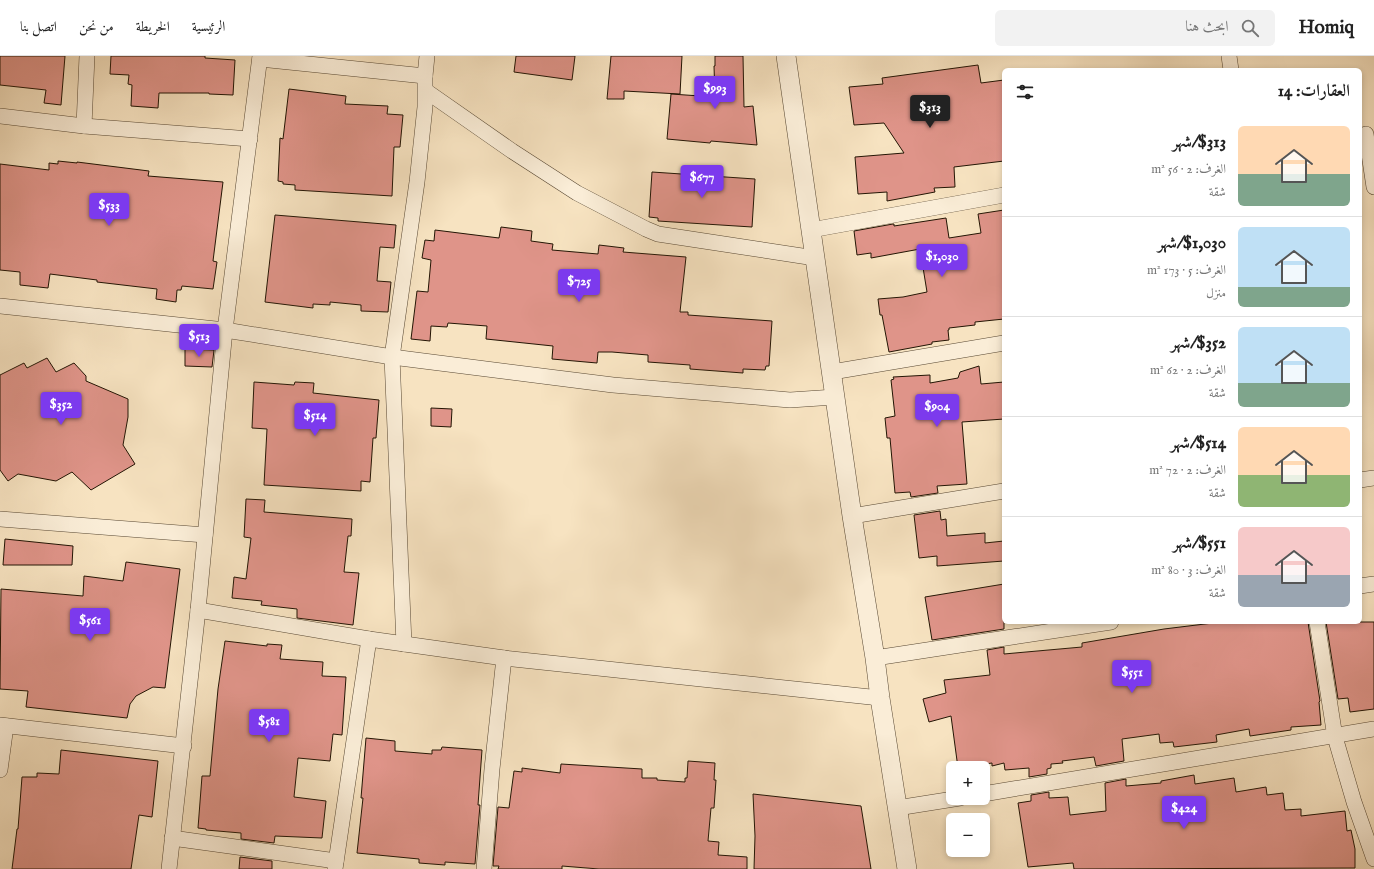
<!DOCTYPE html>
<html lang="ar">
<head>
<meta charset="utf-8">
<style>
	:root { --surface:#fff; --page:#f2f2f2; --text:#222; --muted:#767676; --line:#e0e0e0; --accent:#7c3aed }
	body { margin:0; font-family:"IM FELL English",Amiri,serif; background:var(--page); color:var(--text); direction:rtl; height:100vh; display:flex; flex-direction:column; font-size:15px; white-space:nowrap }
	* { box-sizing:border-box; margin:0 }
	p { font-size:13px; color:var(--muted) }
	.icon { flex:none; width:22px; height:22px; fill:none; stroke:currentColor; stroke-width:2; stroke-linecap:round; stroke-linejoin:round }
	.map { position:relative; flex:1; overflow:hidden; direction:ltr }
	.drawer { position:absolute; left:1002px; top:12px; width:360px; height:556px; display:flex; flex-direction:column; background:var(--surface); border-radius:6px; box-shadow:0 2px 6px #0003; direction:rtl }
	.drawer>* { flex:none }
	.buttons { position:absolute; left:946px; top:705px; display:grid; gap:8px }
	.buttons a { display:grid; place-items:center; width:44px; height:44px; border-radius:6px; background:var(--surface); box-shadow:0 2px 6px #0003; font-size:20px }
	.price { position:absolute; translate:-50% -34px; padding:0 9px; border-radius:4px; background:var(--accent); color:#fff; font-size:13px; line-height:26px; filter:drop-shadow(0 1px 2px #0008) }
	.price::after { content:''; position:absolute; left:50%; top:24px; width:12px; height:9px; margin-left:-6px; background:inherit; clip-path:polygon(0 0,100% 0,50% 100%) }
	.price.current { background:#222; color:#fff }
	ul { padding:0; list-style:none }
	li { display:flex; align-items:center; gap:12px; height:100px; padding:0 12px }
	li+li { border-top:1px solid var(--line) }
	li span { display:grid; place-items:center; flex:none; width:112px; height:80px; border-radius:6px; color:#555 }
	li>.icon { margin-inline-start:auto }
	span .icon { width:48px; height:48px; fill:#fffc; stroke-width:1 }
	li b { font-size:17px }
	h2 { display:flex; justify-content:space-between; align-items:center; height:48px; padding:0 12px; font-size:17px }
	header { display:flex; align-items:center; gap:24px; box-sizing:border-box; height:56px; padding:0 20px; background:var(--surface); border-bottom:1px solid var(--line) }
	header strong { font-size:19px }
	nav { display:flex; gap:22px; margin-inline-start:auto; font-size:14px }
	.search { width:280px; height:36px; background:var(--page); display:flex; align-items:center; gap:10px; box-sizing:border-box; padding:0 14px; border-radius:6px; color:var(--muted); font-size:15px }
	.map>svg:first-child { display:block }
</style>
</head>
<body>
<header>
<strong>Homiq</strong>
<div class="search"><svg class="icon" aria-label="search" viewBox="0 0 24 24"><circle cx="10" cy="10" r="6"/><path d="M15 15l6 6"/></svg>ابحث هنا</div>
<nav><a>الرئيسية</a><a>الخريطة</a><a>من نحن</a><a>اتصل بنا</a></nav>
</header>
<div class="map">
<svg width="1374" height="813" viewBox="0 0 1374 813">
	<rect width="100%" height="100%" fill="#f7e3c1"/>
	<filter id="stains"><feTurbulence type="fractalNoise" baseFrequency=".005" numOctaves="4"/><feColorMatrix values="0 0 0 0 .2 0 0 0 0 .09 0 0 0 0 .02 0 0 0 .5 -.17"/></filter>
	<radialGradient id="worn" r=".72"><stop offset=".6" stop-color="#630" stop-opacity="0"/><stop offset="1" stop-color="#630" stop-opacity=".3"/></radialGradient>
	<g fill="#df9489" stroke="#231504">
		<polygon points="0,0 65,0 61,49 44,47 46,34 0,29"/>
		<polygon points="111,0 205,0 205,2 235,4 233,39 209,38 209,37 159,37 158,52 131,50 132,29 128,28 129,19 110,18"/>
		<polygon points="516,0 575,0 572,24 514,16"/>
		<polygon points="611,0 682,0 680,38 624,35 624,43 607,43"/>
		<polygon points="715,0 743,0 744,51 753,50 757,89 711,85 710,87 667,83 671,38 715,41 714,10 715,10"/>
		<polygon points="978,9 981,27 1004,24 1004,105 954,111 955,131 934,132 935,136 887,145 887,136 858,138 855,101 904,97 884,67 854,69 849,31 883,28 882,22"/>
		<polygon points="289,33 346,40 345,48 388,50 387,58 403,59 400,91 394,91 392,140 295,134 295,129 283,128 283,126 278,125 280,82 283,83"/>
		<polygon points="58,105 77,107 77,106 149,115 148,120 223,126 213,205 217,206 213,233 182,230 181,234 177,234 176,246 156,243 157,233 97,226 97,224 50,218 48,232 20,229 20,216 0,214 0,108 49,114 49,107 58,108"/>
		<polygon points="652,116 755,123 752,171 658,165 658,162 649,161"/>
		<polygon points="1004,154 1004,263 975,266 975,269 949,272 949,274 948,274 949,284 932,286 932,288 889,296 882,259 880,259 878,243 903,241 927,236 920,193 871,202 871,197 857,199 854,175 893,168 894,168 894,170 946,162 949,182 981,177 978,158"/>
		<polygon points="275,159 396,169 394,192 380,191 377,225 391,226 388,256 361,255 361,249 330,246 330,249 313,248 313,252 265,246"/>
		<polygon points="501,171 532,175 531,185 553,188 552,194 598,198 599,189 624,192 623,196 686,201 680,256 688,256 688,259 772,265 769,310 766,310 765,314 743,313 743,317 690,313 690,309 648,306 648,299 612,296 598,296 597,307 552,303 553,290 486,283 487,270 448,267 447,271 431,270 430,285 411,283 417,235 428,236 431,204 422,202 425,184 434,185 435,174 499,182"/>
		<polygon points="185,293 214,294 212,311 185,310"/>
		<polygon points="47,302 56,316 74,307 86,320 86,325 128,343 128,361 123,389 135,408 91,434 72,416 56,425 18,418 8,425 0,414 0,319 24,307 27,312"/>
		<polygon points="979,310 981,328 1004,326 1004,363 962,366 967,428 937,430 938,437 911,441 910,436 895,437 890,382 887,382 885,362 895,360 891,324 894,323 893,321 930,319 930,327 958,322 960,316"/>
		<polygon points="254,326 294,329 295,326 314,327 313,337 379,344 376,382 373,382 370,426 361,425 361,435 264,429 267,373 252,372"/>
		<polygon points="431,352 452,353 451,371 431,370"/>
		<polygon points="246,443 265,444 264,456 352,463 351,480 348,480 344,516 359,517 353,569 297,562 297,553 261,549 262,545 232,542 234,521 246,523 251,482 244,481"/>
		<polygon points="940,455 941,464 946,463 947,480 985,477 985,487 1004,485 1004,505 937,510 937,500 919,502 914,459"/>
		<polygon points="5,483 73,490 72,509 3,509"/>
		<polygon points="126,506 180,513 165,632 153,631 136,640 130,648 127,662 26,651 28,635 0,633 1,533 83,540 84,520 123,525"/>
		<polygon points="1004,528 1004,573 932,584 925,541"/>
		<polygon points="1213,566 1308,566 1320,645 1319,646 1321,669 1291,671 1291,674 1250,680 1249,673 1216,679 1217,686 1174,691 1173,686 1160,687 1159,678 1122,683 1124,705 1096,710 1094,701 1062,705 1063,707 1051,708 1051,712 1047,713 1047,718 1029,721 1029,712 1005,714 1004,707 992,710 992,707 958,712 951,660 929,666 923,643 946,637 944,624 990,619 987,594 1004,591 1004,598 1082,591 1082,587 1164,573 1213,567"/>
		<polygon points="1326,566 1374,566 1374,653 1350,656 1348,642 1338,643"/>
		<polygon points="225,585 267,590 267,588 282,589 280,603 323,606 322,620 346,621 342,679 333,678 330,705 298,702 294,741 326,745 322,782 275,780 274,787 241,783 241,777 206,774 206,773 198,772 202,720 210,720 218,633"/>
		<polygon points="366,682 395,685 395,695 432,698 432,694 441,694 442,691 482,694 478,749 480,749 475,808 445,806 445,809 419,807 419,803 357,797 363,742 361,742"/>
		<polygon points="61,694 158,705 152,761 139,759 131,813 12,813 17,773 18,773 22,721 37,721 37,717 59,718"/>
		<polygon points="688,705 715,707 714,724 716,724 714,752 711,752 708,785 719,786 718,799 747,801 747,813 599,813 562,810 562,813 498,813 499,810 493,810 498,751 509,752 514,715 522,716 522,712 560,717 561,708 642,713 642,722 657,722 657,724 685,726 685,722 687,722"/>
		<polygon points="1194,719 1195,728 1234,722 1236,736 1266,731 1267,739 1283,737 1285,754 1301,753 1301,760 1345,755 1347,775 1351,774 1355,793 1355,812 1074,813 1073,807 1028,811 1018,747 1031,745 1031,739 1049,736 1049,742 1068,741 1070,759 1106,755 1105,727 1126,723 1126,730 1161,727 1161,725"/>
		<polygon points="753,738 861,750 871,813 754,813 755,780"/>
		<polygon points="240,801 272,805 272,813 239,813"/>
	</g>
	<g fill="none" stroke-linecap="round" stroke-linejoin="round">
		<g stroke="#584833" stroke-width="16">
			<g id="minor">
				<polyline points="1229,0 1231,14"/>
				<polyline points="260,3 425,20"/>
				<polyline points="426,35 512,95 577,137 646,173 658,178 815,202"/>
				<polyline points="0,60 84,70 250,83"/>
				<polyline points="84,70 87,0"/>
				<polyline points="1366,78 1374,131"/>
				<polyline points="811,174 1004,139"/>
				<polyline points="0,250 225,274 392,301 613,329 790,344 835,341"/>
				<polyline points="832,316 1004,287"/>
				<polyline points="1360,424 1374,422"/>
				<polyline points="852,460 1004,435"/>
				<polyline points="0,463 205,479"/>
				<polyline points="1360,530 1374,528"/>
				<polyline points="198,554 369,583 504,602 880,642"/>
				<polyline points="1317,566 1335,681 1354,746 1374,803"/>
				<polyline points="404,588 392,301 417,126 425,51 425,20 427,0"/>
				<polyline points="875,602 1111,566"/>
				<polyline points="0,669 184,690"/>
				<polyline points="0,714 6,670"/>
				<polyline points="983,738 1374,673"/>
				<polyline points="897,752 960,742"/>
				<polyline points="172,782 336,805"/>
				<polyline points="169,813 198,554 225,274 260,0"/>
				<polyline points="335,813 369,583"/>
				<polyline points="484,813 492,713 504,602"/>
			</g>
		</g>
		<g stroke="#584833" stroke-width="20">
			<polyline id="tertiary" points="786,0 852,460 875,602 880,642 907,813"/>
		</g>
		<use href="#minor" stroke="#faedd7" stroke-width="15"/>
		<use href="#tertiary" stroke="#faedd7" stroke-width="19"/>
	</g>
	<rect width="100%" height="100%" filter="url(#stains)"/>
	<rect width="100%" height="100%" fill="url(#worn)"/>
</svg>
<div class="buttons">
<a>+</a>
<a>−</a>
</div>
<b class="price" style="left:715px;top:54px">$993</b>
<b class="price current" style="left:930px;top:73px">$313</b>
<b class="price" style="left:702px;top:143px">$677</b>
<b class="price" style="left:109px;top:171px">$533</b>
<b class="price" style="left:942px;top:222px">$1,030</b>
<b class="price" style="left:579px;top:247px">$725</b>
<b class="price" style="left:199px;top:302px">$513</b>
<b class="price" style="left:61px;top:370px">$352</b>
<b class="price" style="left:937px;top:372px">$904</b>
<b class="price" style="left:315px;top:381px">$514</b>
<b class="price" style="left:90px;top:586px">$561</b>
<b class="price" style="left:1132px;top:638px">$551</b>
<b class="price" style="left:269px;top:687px">$581</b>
<b class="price" style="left:1184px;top:774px">$424</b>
<section class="drawer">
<h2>العقارات: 14<svg class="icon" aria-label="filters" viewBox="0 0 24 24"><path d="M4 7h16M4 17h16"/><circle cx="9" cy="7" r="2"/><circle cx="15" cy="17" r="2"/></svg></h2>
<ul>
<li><span style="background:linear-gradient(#ffd9b3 60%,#7fa58c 0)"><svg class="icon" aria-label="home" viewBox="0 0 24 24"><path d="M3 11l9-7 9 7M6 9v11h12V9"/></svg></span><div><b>$313/شهر</b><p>الغرف: 2 · 56 m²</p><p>شقة</p></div></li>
<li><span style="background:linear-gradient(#bfe0f5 75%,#7fa58c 0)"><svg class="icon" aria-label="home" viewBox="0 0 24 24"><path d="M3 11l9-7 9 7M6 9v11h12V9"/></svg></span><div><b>$1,030/شهر</b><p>الغرف: 5 · 173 m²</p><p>منزل</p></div></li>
<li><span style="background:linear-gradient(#bfe0f5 70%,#7fa58c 0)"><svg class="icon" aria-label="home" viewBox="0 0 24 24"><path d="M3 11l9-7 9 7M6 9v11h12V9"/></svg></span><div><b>$352/شهر</b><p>الغرف: 2 · 62 m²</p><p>شقة</p></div></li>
<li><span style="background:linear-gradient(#ffd9b3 60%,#8fb573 0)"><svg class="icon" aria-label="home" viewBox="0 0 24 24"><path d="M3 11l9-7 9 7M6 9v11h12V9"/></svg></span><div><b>$514/شهر</b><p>الغرف: 2 · 72 m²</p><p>شقة</p></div></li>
<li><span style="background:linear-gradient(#f6c9c9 60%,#9aa5b1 0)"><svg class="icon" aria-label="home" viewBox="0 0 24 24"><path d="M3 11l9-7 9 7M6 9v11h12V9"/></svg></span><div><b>$551/شهر</b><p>الغرف: 3 · 80 m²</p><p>شقة</p></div></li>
</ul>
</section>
</div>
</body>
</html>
